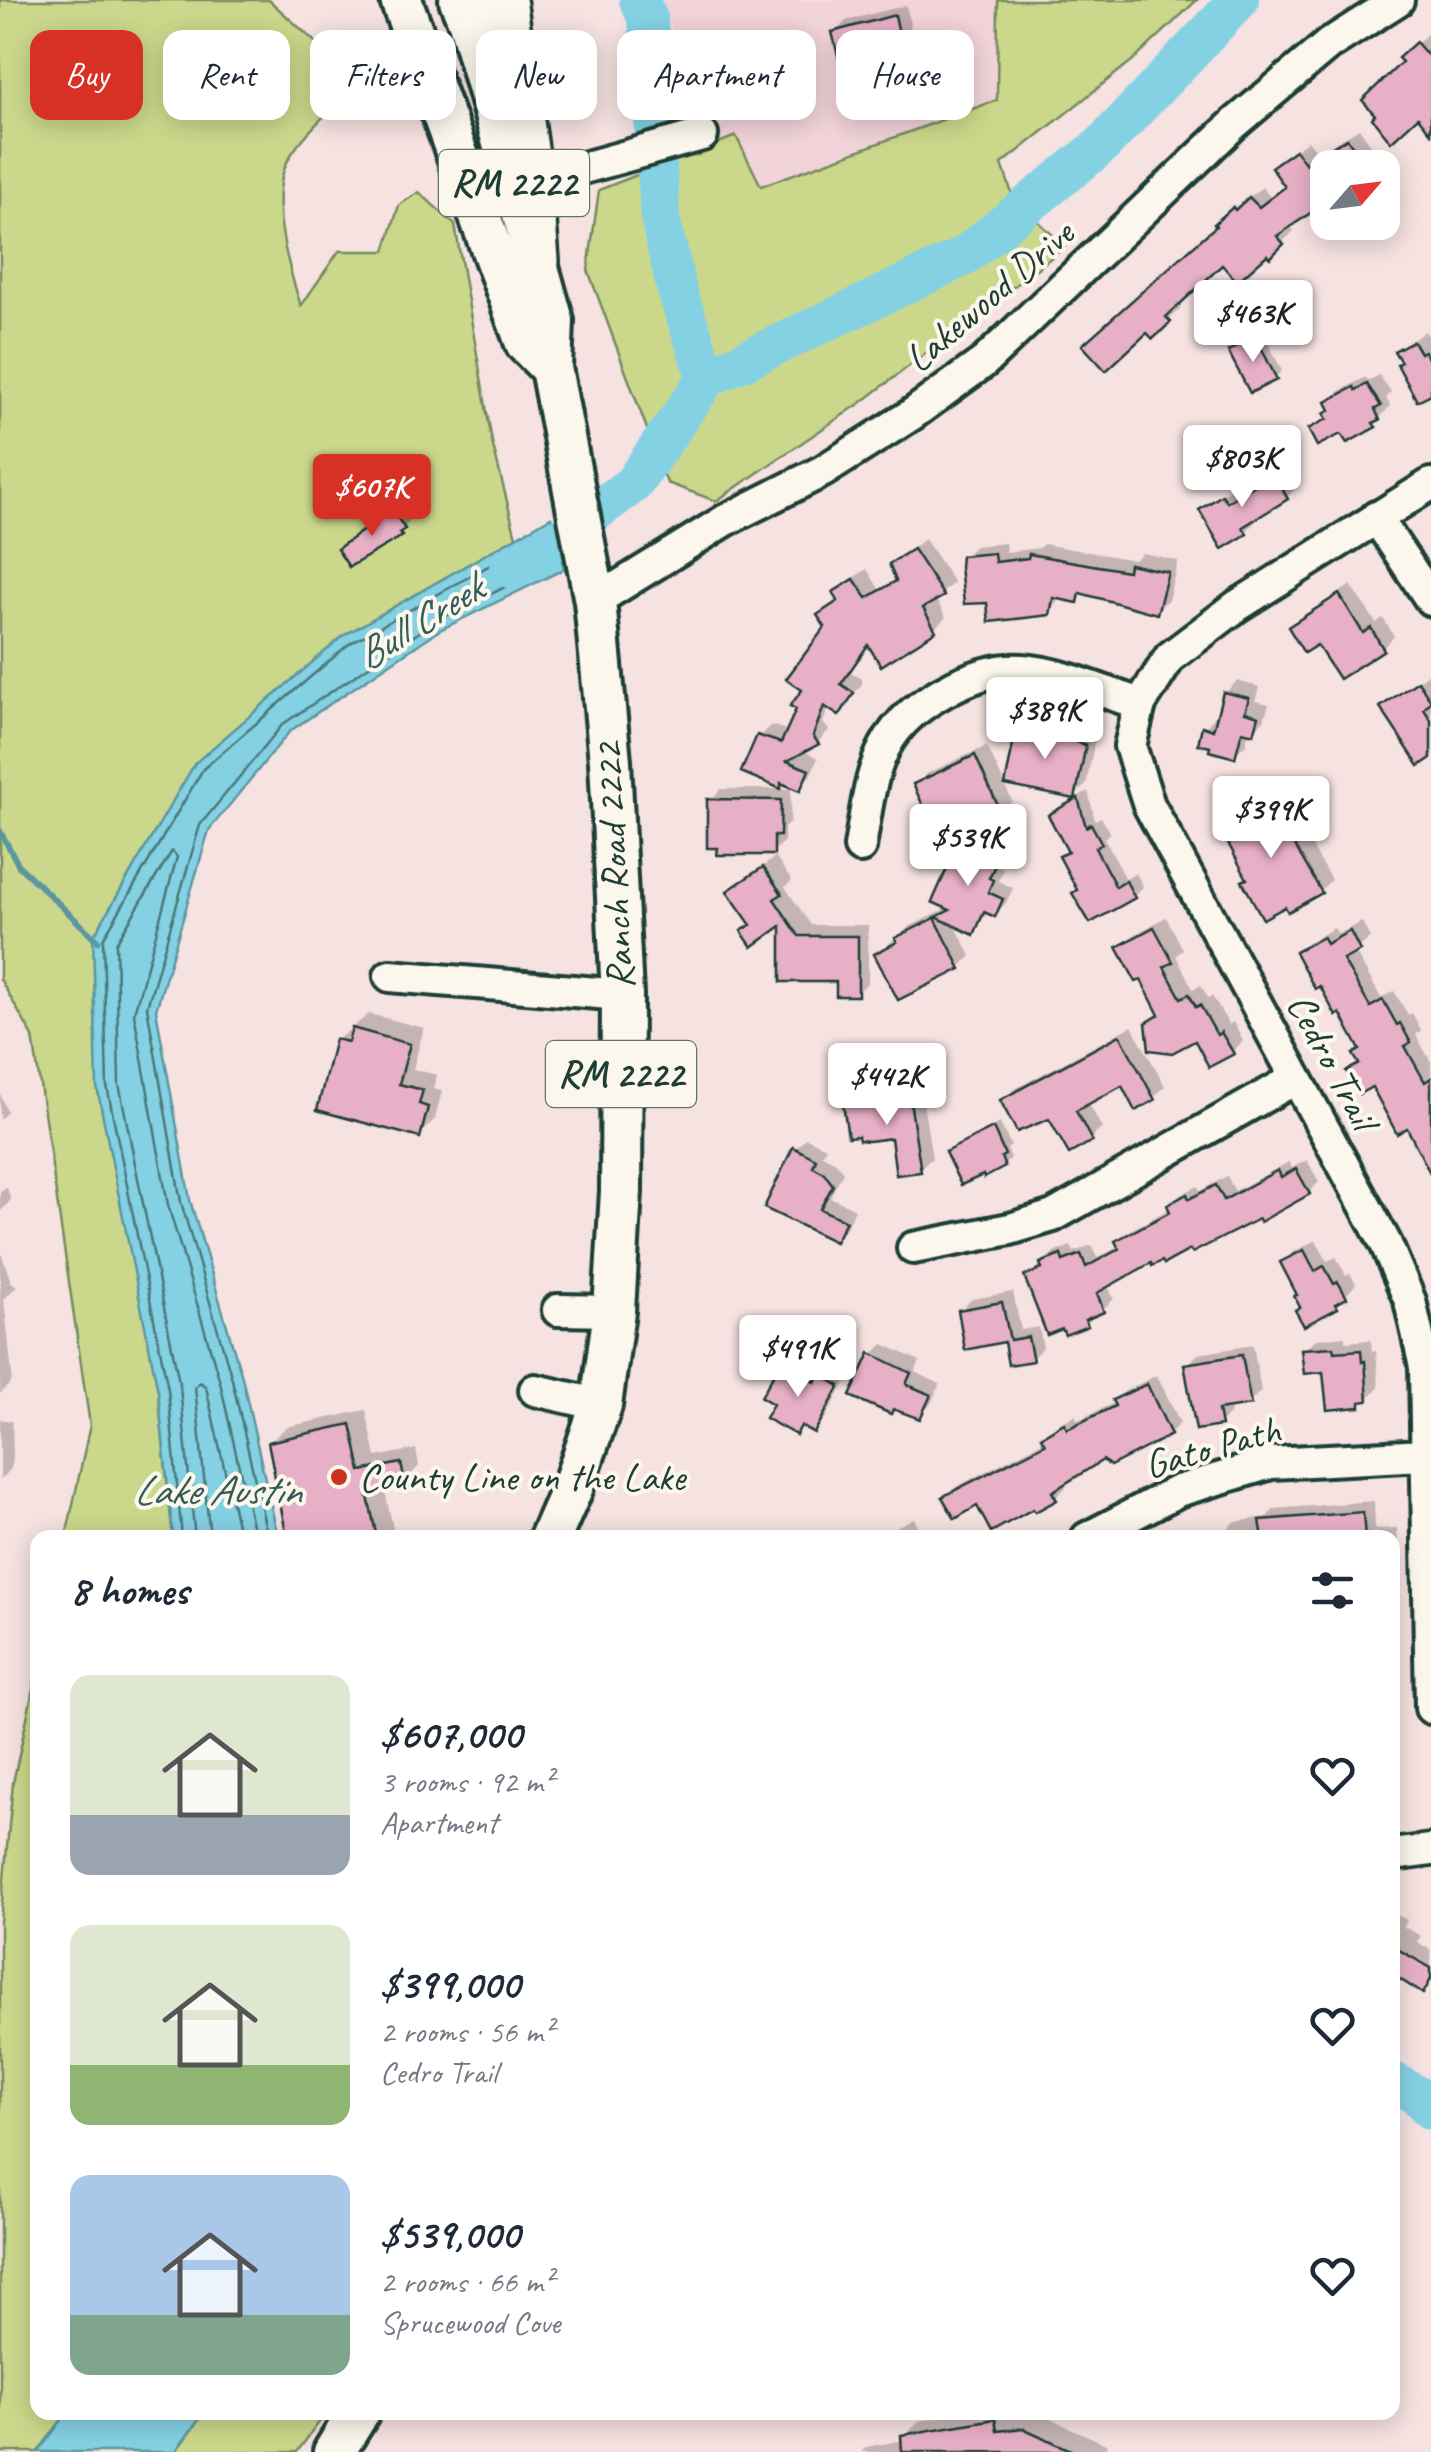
<!DOCTYPE html>
<html lang="en">
<head>
<meta charset="utf-8">
<style>
	:root { --surface:#fff; --page:#f2f2f3; --text:#1f2937; --muted:#747a83; --accent:#d93025 }
	body { margin:0; font-family:Caveat,sans-serif; background:var(--page); color:var(--text); height:100vh; display:flex; flex-direction:column; font-size:38px; white-space:nowrap }
	* { box-sizing:border-box; margin:0 }
	p { font-size:32px; color:var(--muted) }
	.icon { flex:none; width:55px; height:55px; fill:none; stroke:currentColor; stroke-width:2; stroke-linecap:round; stroke-linejoin:round }
	.map { position:relative; flex:1; overflow:hidden }
	.sheet { position:absolute; left:30px; top:1530px; width:1370px; height:890px; display:flex; flex-direction:column; background:var(--surface); border-radius:20px; box-shadow:0 5px 25px #0003 }
	.sheet>* { flex:none }
	.top-card { position:absolute; left:30px; top:30px; width:1372px; height:90px; display:flex; gap:20px }
	.needle { width:65px; rotate:62deg }
	.buttons { position:absolute; left:1310px; top:150px; display:grid; gap:20px }
	.buttons a { display:grid; place-items:center; width:90px; height:90px; border-radius:20px; background:var(--surface); box-shadow:0 5px 25px #0003; font-size:50px }
	.price { position:absolute; translate:-50% -85px; padding:0 22px; border-radius:10px; background:#fff; color:#222; font-size:32px; line-height:65px; filter:drop-shadow(0 2px 5px #0008) }
	.price::after { content:''; position:absolute; left:50%; top:60px; width:30px; height:22px; margin-left:-15px; background:inherit; clip-path:polygon(0 0,100% 0,50% 100%) }
	.price.current { background:var(--accent); color:#fff }
	ul { padding:0; list-style:none }
	li { display:flex; align-items:center; gap:30px; height:250px; padding:0 40px }
	li span { display:grid; place-items:center; flex:none; width:280px; height:200px; border-radius:20px; color:#555 }
	li>.icon { margin-inline-start:auto }
	span .icon { width:120px; height:120px; fill:#fffc; stroke-width:1 }
	li b { font-size:42px }
	h2 { display:flex; justify-content:space-between; align-items:center; height:120px; padding:0 40px; font-size:42px }
	.pill { padding:0 35px; border-radius:20px; background:var(--surface); box-shadow:0 5px 25px #0003; font-size:35px; line-height:90px }
	.pill.current { background:var(--accent); color:#fff }
	.map>svg:first-child { display:block }
</style>
</head>
<body>
<div class="map">
<svg width="1431" height="2452" viewBox="0 0 1431 2452">
	<rect width="100%" height="100%" fill="#f5e2e1"/>
	<filter id="ink" filterUnits="userSpaceOnUse"><feTurbulence type="fractalNoise" baseFrequency=".01" numOctaves="2"/><feDisplacementMap in="SourceGraphic" scale="20" xChannelSelector="R" yChannelSelector="G"/><feConvolveMatrix kernelMatrix="1 2 1 2 8 2 1 2 1" color-interpolation-filters="sRGB"/></filter>
	<g filter="url(#ink)">
		<polygon fill="#f1d3d9" points="662,0 998,0 997,100 761,186 736,136 717,144 697,100"/>
		<g fill="#cbd88b" stroke="#758a60" stroke-width="2.5">
			<path d="M0,0H269L355,78C338,108 309,126 291,155C266,192 288,267 301,306L339,251H385L399,205L419,192L455,225L492,442L516,537L343,636L93,937L158,1391L173,1537H66L90,1425L33,1037L0,979Z"/>
			<polygon points="998,0 1197,0 1138,56 1002,164 1013,197 1065,247 862,402 716,501 667,483 588,270 599,190 736,136 761,186 997,100"/>
			<polygon points="37,1671 38,2412 67,2413 38,2452 0,2452 0,1922 13,1783"/>
			<polygon points="204,2413 326,2413 297,2452 175,2452"/>
		</g>
		<g fill="#85d1e4" stroke="#5c969e" stroke-width="2.5">
			<polygon points="551,517 564,569 438,631 290,731 209,830 156,1010 190,1200 242,1377 278,1537 173,1537 158,1391 97,1087 93,937 195,763 343,636"/>
			<polygon points="67,2413 67,2412 204,2413 175,2452 38,2452"/>
		</g>
		<g fill="#0003">
			<polygon points="906,5 920,70 909,82 901,84 903,94 891,105 865,96 835,32 846,21"/>
			<polygon points="1428,33 1431,37 1431,111 1378,116 1405,62 1401,58"/>
			<polygon points="1359,128 1378,156 1367,168 1328,168 1328,210 1322,202 1289,225 1294,231 1270,254 1223,261 1176,304 1180,309 1153,335 1229,213 1262,187 1271,198 1287,186 1274,167 1308,140 1318,154"/>
			<polygon points="1425,331 1431,342 1431,393 1398,351"/>
			<polygon points="1263,332 1282,371 1275,378 1231,351"/>
			<polygon points="1379,375 1391,392 1386,398 1390,406 1374,425 1342,430 1311,429 1328,415 1332,409 1329,402 1340,391 1366,377 1368,381"/>
			<polygon points="1285,464 1298,486 1287,497 1255,517 1257,520 1245,532 1202,511 1235,486 1239,492"/>
			<polygon points="400,505 410,520 400,534 347,542"/>
			<polygon points="925,539 954,583 935,598 946,617 934,629 870,644 850,672 862,679 862,684 838,713 829,706 823,723 829,730 818,742 801,750 818,758 810,776 799,788 785,782 781,786 759,737 771,725 789,731 828,627 820,615 840,598 836,593 848,581 867,569 879,589 898,578 892,564"/>
			<polygon points="1005,543 1006,552 1039,548 1043,544 1134,560 1143,553 1178,561 1168,600 1156,611 1086,592 1077,600 1061,597 1049,613 990,600 963,557 975,546"/>
			<polygon points="1351,585 1376,623 1383,618 1394,636 1383,648 1340,675 1318,641 1291,627 1302,616"/>
			<polygon points="1430,672 1431,673 1431,755 1383,707"/>
			<polygon points="1237,681 1259,687 1255,701 1269,704 1264,720 1253,731 1249,730 1246,744 1234,755 1213,745 1204,728 1216,716 1219,717 1225,693"/>
			<polygon points="1031,713 1066,720 1065,725 1096,734 1086,785 1074,796 1019,724"/>
			<polygon points="987,746 1012,801 1001,813 973,816 916,784 928,773"/>
			<polygon points="1276,784 1331,880 1320,891 1286,903 1249,878 1231,843 1248,829 1238,810 1249,798"/>
			<polygon points="721,789 791,789 790,822 784,828 784,841 773,852 720,845 710,801"/>
			<polygon points="1088,791 1095,820 1101,817 1110,833 1104,838 1126,879 1136,873 1143,887 1133,896 1080,889 1063,857 1069,850 1051,815 1060,806"/>
			<polygon points="972,832 1008,848 999,867 1003,868 998,881 1013,888 1006,903 995,914 989,911 973,932 954,923 971,956 960,967 877,954 909,927 949,907 961,843"/>
			<polygon points="775,857 792,881 785,887 811,925 868,925 868,982 857,994 838,980 784,922 753,923 730,892"/>
			<polygon points="1166,917 1183,949 1176,956 1193,989 1201,985 1208,998 1212,996 1229,1025 1233,1022 1243,1041 1232,1052 1196,1037 1149,1024 1161,1012 1142,976 1120,947 1132,936"/>
			<polygon points="1362,922 1370,938 1355,951 1381,998 1394,991 1408,1015 1412,1013 1421,1030 1416,1035 1431,1062 1431,1158 1408,1125 1373,1084 1349,1072 1360,1061 1362,1048 1341,1010 1298,953 1309,942 1334,928 1338,934"/>
			<polygon points="369,1014 424,1028 413,1069 437,1075 433,1089 442,1091 435,1119 419,1135 337,1040"/>
			<polygon points="1132,1026 1165,1086 1153,1098 1123,1083 1088,1102 1102,1128 1090,1139 1050,1116 1003,1101 1015,1089"/>
			<polygon points="920,1084 932,1158 920,1169 893,1135 846,1104 857,1093"/>
			<polygon points="0,1093 7,1112 0,1119"/>
			<polygon points="1000,1123 1011,1146 1007,1149 1011,1158 1004,1165 948,1153 955,1146"/>
			<polygon points="806,1138 826,1147 822,1155 836,1162 843,1172 830,1197 855,1209 846,1228 835,1239 767,1206 795,1149"/>
			<polygon points="1307,1160 1319,1182 1309,1192 1191,1247 1152,1260 1107,1284 1114,1299 1086,1324 1027,1277 1053,1253 1071,1246 1074,1252 1092,1245 1097,1258 1120,1246 1118,1242 1129,1231 1171,1208 1170,1205 1180,1195 1198,1186 1200,1191 1227,1176 1235,1191 1289,1162 1292,1168"/>
			<polygon points="7,1188 11,1200 0,1212 0,1191"/>
			<polygon points="1316,1240 1327,1261 1336,1257 1346,1275 1350,1273 1356,1284 1336,1306 1302,1306 1283,1263 1295,1251"/>
			<polygon points="0,1249 11,1282 17,1286 4,1299 12,1374 11,1383 0,1394"/>
			<polygon points="1013,1292 1021,1330 1039,1327 1043,1347 1032,1358 960,1311 972,1299"/>
			<polygon points="1345,1336 1345,1342 1371,1340 1372,1351 1376,1351 1379,1388 1359,1405 1304,1350 1316,1339"/>
			<polygon points="883,1344 920,1361 915,1372 940,1384 930,1405 919,1416 872,1355"/>
			<polygon points="1253,1345 1261,1391 1250,1402 1230,1406 1231,1412 1220,1423 1187,1365 1198,1354"/>
			<polygon points="791,1356 801,1362 804,1358 826,1371 832,1364 850,1374 825,1419 814,1430 803,1424 796,1432 776,1403 780,1368"/>
			<polygon points="1157,1375 1180,1423 1170,1433 1103,1457 1063,1483 1066,1487 1055,1498 978,1503 945,1497 956,1487 1046,1440 1044,1437 1054,1427 1075,1415 1078,1420 1116,1402 1125,1391"/>
			<polygon points="366,1410 376,1457 416,1449 419,1466 404,1482 384,1486 395,1538 323,1538 270,1442 286,1427"/>
			<polygon points="0,1419 12,1421 13,1454 10,1470 0,1480"/>
			<polygon points="1374,1501 1375,1529 1397,1528 1399,1564 1392,1570 1392,1538 1223,1538 1223,1534 1234,1522 1267,1517 1274,1509"/>
			<polygon points="914,1518 921,1534 930,1529 934,1538 875,1538"/>
			<polygon points="1392,1751 1395,1787 1392,1790"/>
			<polygon points="1392,1912 1407,1920 1404,1927 1421,1936 1417,1942 1431,1950 1431,1982 1423,1990 1392,1974"/>
			<polygon points="965,2412 1011,2412 1012,2417 1040,2414 1108,2445 1105,2452 861,2452 866,2447 904,2440 904,2436 919,2421"/>
		</g>
		<g fill="none" stroke-linecap="round" stroke-linejoin="round">
			<g stroke="#48787a" stroke-width="2.5">
				<polyline points="182,1538 168,1389 107,1086 103,939 203,769 349,644 542,536 551,560 549,565 433,623 283,724 200,825 147,1007 181,1202 232,1379 268,1538"/>
				<polyline points="195,1538 180,1387 119,1084 116,943 172,851 177,857 134,1013 168,1205 220,1382 255,1538"/>
				<polyline points="210,1538 195,1387 200,1382 206,1387 240,1538"/>
			</g>
			<polyline stroke="#5c969e" stroke-width="6" points="0,831 19,866 98,941"/>
			<g stroke="#85d1e4" stroke-width="40">
				<polyline points="639,0 648,19 660,218 677,291 707,378"/>
				<polyline points="509,568 556,541 633,484 707,378 963,257 1102,145 1239,0"/>
				<polyline points="1392,2081 1418,2096 1431,2110"/>
			</g>
		</g>
		<g fill="#e7b0c7" stroke="#1f3d34" stroke-width="2.5">
			<polygon points="895,15 910,84 890,90 893,107 865,114 863,99 849,100 832,32"/>
			<polygon points="1416,42 1431,59 1431,133 1418,117 1391,142 1372,118 1375,115 1362,100 1402,62 1398,58"/>
			<polygon points="1347,138 1367,168 1328,168 1328,201 1277,236 1284,244 1270,258 1267,255 1237,282 1222,265 1166,317 1171,322 1153,339 1147,333 1106,371 1082,345 1216,226 1214,224 1233,207 1235,210 1249,197 1259,207 1285,187 1271,167 1295,150 1306,164"/>
			<polygon points="1256,337 1277,380 1250,393 1228,351"/>
			<polygon points="1413,341 1420,353 1424,351 1431,364 1431,394 1417,401 1397,364 1401,362 1394,351"/>
			<polygon points="1367,384 1381,406 1375,409 1380,420 1373,423 1376,427 1347,443 1341,434 1317,446 1308,429 1327,419 1324,414 1330,410 1326,402 1354,387 1356,390"/>
			<polygon points="1273,474 1288,499 1243,527 1247,534 1222,549 1199,510 1222,495 1227,502"/>
			<polygon points="392,510 405,529 399,533 402,536 349,567 337,549"/>
			<polygon points="913,549 944,596 923,608 936,631 881,666 868,645 841,684 854,693 839,716 824,706 813,736 819,744 787,761 809,770 800,791 781,783 781,789 741,772 757,735 781,743 796,709 790,706 802,690 786,679 825,627 817,615 838,601 833,592 854,579 867,598 896,581 889,564"/>
			<polygon points="994,553 995,562 1028,558 1029,554 1121,570 1128,571 1129,564 1168,572 1157,614 1080,593 1078,603 1053,598 1050,615 989,622 987,603 964,604 960,566 961,556"/>
			<polygon points="1339,594 1363,633 1371,628 1384,650 1339,679 1317,645 1304,653 1288,627"/>
			<polygon points="1418,681 1431,701 1424,709 1431,720 1431,758 1419,766 1380,707"/>
			<polygon points="1223,692 1249,698 1245,712 1259,716 1254,734 1242,731 1235,758 1209,751 1210,747 1198,744 1202,726 1213,730"/>
			<polygon points="1017,723 1056,731 1055,736 1086,745 1075,799 1005,785"/>
			<polygon points="975,755 1002,815 963,833 969,819 933,827 913,784"/>
			<polygon points="1265,794 1322,893 1288,912 1285,907 1263,919 1242,881 1247,879 1228,843 1247,832 1235,809"/>
			<polygon points="1078,798 1086,827 1091,824 1102,844 1095,848 1116,887 1126,881 1135,898 1090,923 1072,893 1077,890 1059,856 1068,852 1048,815"/>
			<polygon points="707,799 781,800 780,836 774,836 774,855 717,855 718,848 707,848"/>
			<polygon points="959,842 998,859 989,878 993,880 988,892 1003,899 995,917 984,912 974,935 936,917 950,910 932,902"/>
			<polygon points="763,867 782,894 774,899 799,936 858,936 858,996 836,996 836,982 781,982 781,926 752,947 741,931 751,925 727,891"/>
			<polygon points="935,918 961,969 898,1000 874,954 897,942 895,938"/>
			<polygon points="1154,927 1173,962 1164,967 1181,998 1189,994 1196,1007 1200,1005 1217,1035 1221,1032 1234,1054 1209,1067 1195,1041 1172,1053 1149,1050 1146,1023 1159,1015 1141,980 1136,982 1117,947"/>
			<polygon points="1350,931 1360,951 1343,960 1370,1007 1383,1000 1397,1025 1400,1023 1411,1043 1405,1046 1425,1082 1431,1078 1431,1175 1407,1128 1397,1134 1372,1087 1359,1094 1346,1071 1359,1064 1353,1054 1360,1050 1340,1013 1336,1016 1320,986 1315,989 1295,952 1323,937 1326,944"/>
			<polygon points="352,1028 410,1044 399,1084 423,1090 419,1104 428,1107 420,1138 317,1110 335,1039 348,1042"/>
			<polygon points="1120,1035 1155,1100 1135,1111 1122,1086 1076,1111 1092,1141 1069,1154 1049,1119 1017,1132 1000,1100"/>
			<polygon points="909,1094 921,1172 896,1175 891,1138 869,1141 859,1140 858,1136 848,1137 843,1104"/>
			<polygon points="993,1128 1005,1155 1001,1157 1005,1167 984,1178 983,1175 961,1185 945,1152"/>
			<polygon points="793,1147 816,1159 813,1167 824,1173 833,1185 820,1209 846,1221 835,1242 764,1208"/>
			<polygon points="1296,1169 1310,1194 1260,1222 1259,1219 1192,1253 1190,1250 1164,1264 1162,1261 1152,1266 1151,1263 1097,1293 1104,1312 1085,1320 1088,1326 1065,1335 1062,1329 1047,1335 1024,1276 1042,1269 1040,1263 1061,1255 1063,1261 1081,1254 1086,1267 1119,1249 1115,1241 1170,1212 1167,1205 1187,1194 1189,1199 1216,1185 1224,1200 1278,1170 1281,1177"/>
			<polygon points="1304,1250 1315,1271 1324,1266 1334,1284 1338,1282 1347,1298 1335,1304 1338,1308 1304,1326 1295,1310 1300,1307 1294,1296 1297,1295 1280,1262"/>
			<polygon points="1002,1302 1010,1340 1028,1337 1033,1361 1008,1365 1004,1342 965,1350 958,1310"/>
			<polygon points="1334,1347 1335,1352 1361,1350 1362,1362 1365,1361 1368,1401 1360,1402 1360,1407 1327,1410 1323,1372 1304,1374 1301,1349"/>
			<polygon points="870,1353 911,1373 906,1384 931,1395 920,1419 893,1409 891,1414 850,1396"/>
			<polygon points="1242,1355 1251,1405 1218,1410 1221,1426 1196,1430 1184,1364"/>
			<polygon points="778,1366 788,1372 790,1368 815,1382 819,1374 840,1386 814,1433 801,1426 796,1435 765,1418 773,1404 761,1397"/>
			<polygon points="1147,1384 1171,1435 1110,1466 1103,1460 1052,1492 1057,1500 1035,1512 1033,1509 991,1532 977,1506 955,1519 942,1497 1045,1444 1041,1437 1064,1423 1067,1429 1115,1406 1112,1400"/>
			<polygon points="351,1424 361,1471 401,1463 405,1484 367,1492 377,1538 287,1538 268,1442"/>
			<polygon points="1363,1512 1365,1538 1263,1538 1260,1520"/>
			<polygon points="1392,1946 1431,1968 1431,1979 1423,1994 1392,1974"/>
			<polygon points="995,2419 997,2431 1023,2428 1075,2452 902,2452 901,2435"/>
		</g>
		<g fill="none" stroke-linecap="round" stroke-linejoin="round">
			<g stroke="#1f3d34" stroke-width="38">
				<g id="minor">
					<polyline points="515,187 702,135"/>
					<polyline points="1431,484 1237,606 1170,657 1140,704 1130,746 1149,805 1386,1244 1410,1301 1425,1367 1431,1708"/>
					<polyline points="1376,517 1431,600"/>
					<polyline points="595,601 726,520 823,471 911,415 984,362 1234,124 1329,44 1398,0"/>
					<path d="M860,847C873,766 876,725 956,685C975,676 1000,668 1022,670C1062,673 1102,692 1140,704"/>
					<polyline points="390,976 622,995"/>
					<polyline points="913,1248 1010,1229 1053,1216 1295,1079"/>
					<polyline points="558,1310 614,1311"/>
					<polyline points="535,1390 601,1405"/>
					<polyline points="1087,1538 1178,1491 1271,1463 1425,1455"/>
					<polyline points="1392,1855 1431,1850"/>
				</g>
			</g>
			<g stroke="#1f3d34" stroke-width="48">
				<g id="major">
					<polyline points="401,0 526,343 551,368"/>
					<polyline points="460,0 469,22 553,321 551,368 595,601 610,761 622,995 621,1191 614,1311 601,1405 573,1486 550,1538"/>
					<polyline points="334,2452 359,2412"/>
				</g>
			</g>
			<g stroke="#1f3d34" stroke-width="52">
				<polyline id="highway" points="503,0 530,183 536,261"/>
			</g>
			<use href="#minor" stroke="#fbf7ec" stroke-width="30"/>
			<use href="#major" stroke="#fbf7ec" stroke-width="40"/>
			<use href="#highway" stroke="#fbf7ec" stroke-width="45"/>
		</g>
	</g>
	<circle fill="#c8321e" stroke="#fbf7ec" stroke-width="4" cx="339" cy="1477" r="10"/>
	<g text-anchor="middle" dominant-baseline="central" stroke-width="8" stroke-linejoin="round" paint-order="stroke">
		<g fill="#fbf7ec" stroke="#61756b" stroke-width="2.5">
			<rect x="439" y="150" width="150" height="66" rx="8"/>
			<rect x="546" y="1041" width="150" height="66" rx="8"/>
		</g>
		<g font-size="38" font-weight="bold" fill="#1f3d34">
			<text x="514" y="183">RM 2222</text>
			<text x="621" y="1074">RM 2222</text>
		</g>
		<g font-size="40" fill="#1f3d34" stroke="#fbf7ec">
			<text transform="translate(989 296) rotate(-41)">Lakewood Drive</text>
			<text transform="translate(614 866) rotate(-93)">Ranch Road 2222</text>
			<text transform="translate(1332 1061) rotate(62)">Cedro Trail</text>
			<text transform="translate(1212 1447) rotate(-16)">Gato Path</text>
		</g>
		<g font-size="40" fill="#1f3d34" stroke="#fbf7ec" text-anchor="start">
			<text x="359" y="1477">County Line on the Lake</text>
		</g>
		<g font-size="42" font-style="italic" fill="#335b57" stroke="#fbf7ec">
			<text transform="translate(419 622) rotate(-32)">Bull Creek</text>
			<text x="217" y="1490">Lake Austin</text>
		</g>
	</g>
</svg>
<div class="buttons">
<a><svg class="needle" viewBox="-14 -14 28 28"><path d="M0-13l5 13h-10z" fill="#e53935"/><path d="M0 13l5-13h-10z" fill="#747a83"/></svg></a>
</div>
<b class="price" style="left:1253px;top:365px">$463K</b>
<b class="price" style="left:1242px;top:510px">$803K</b>
<b class="price current" style="left:372px;top:539px">$607K</b>
<b class="price" style="left:1045px;top:762px">$389K</b>
<b class="price" style="left:1271px;top:861px">$399K</b>
<b class="price" style="left:968px;top:889px">$539K</b>
<b class="price" style="left:887px;top:1128px">$442K</b>
<b class="price" style="left:798px;top:1400px">$491K</b>
<div class="top-card">
<a class="pill current">Buy</a>
<a class="pill">Rent</a>
<a class="pill">Filters</a>
<a class="pill">New</a>
<a class="pill">Apartment</a>
<a class="pill">House</a>
</div>
<section class="sheet">
<h2>8 homes<svg class="icon" aria-label="filters" viewBox="0 0 24 24"><path d="M4 7h16M4 17h16"/><circle cx="9" cy="7" r="2"/><circle cx="15" cy="17" r="2"/></svg></h2>
<ul>
<li><span style="background:linear-gradient(#dfe7d0 70%,#9aa5b1 0)"><svg class="icon" aria-label="home" viewBox="0 0 24 24"><path d="M3 11l9-7 9 7M6 9v11h12V9"/></svg></span><div><b>$607,000</b><p>3 rooms · 92 m²</p><p>Apartment</p></div><svg class="icon" aria-label="heart" viewBox="0 0 24 24"><path d="M12 20l-8-8c-3-5 5-10 8-4 3-6 11-1 8 4z"/></svg></li>
<li><span style="background:linear-gradient(#dfe7d0 70%,#8fb573 0)"><svg class="icon" aria-label="home" viewBox="0 0 24 24"><path d="M3 11l9-7 9 7M6 9v11h12V9"/></svg></span><div><b>$399,000</b><p>2 rooms · 56 m²</p><p>Cedro Trail</p></div><svg class="icon" aria-label="heart" viewBox="0 0 24 24"><path d="M12 20l-8-8c-3-5 5-10 8-4 3-6 11-1 8 4z"/></svg></li>
<li><span style="background:linear-gradient(#a9c7e8 70%,#7fa58c 0)"><svg class="icon" aria-label="home" viewBox="0 0 24 24"><path d="M3 11l9-7 9 7M6 9v11h12V9"/></svg></span><div><b>$539,000</b><p>2 rooms · 66 m²</p><p>Sprucewood Cove</p></div><svg class="icon" aria-label="heart" viewBox="0 0 24 24"><path d="M12 20l-8-8c-3-5 5-10 8-4 3-6 11-1 8 4z"/></svg></li>
</ul>
</section>
</div>
</body>
</html>
